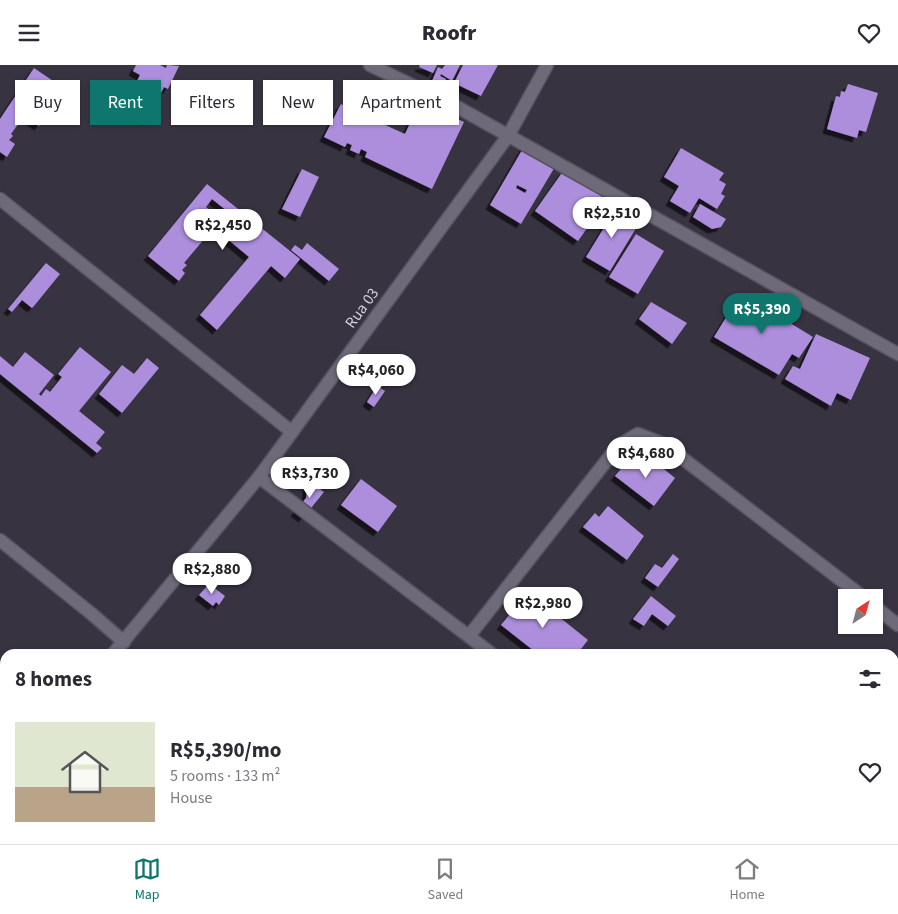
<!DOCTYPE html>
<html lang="en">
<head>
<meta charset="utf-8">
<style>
	:root { --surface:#fff; --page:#f2f2f3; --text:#2b2b33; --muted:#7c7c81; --line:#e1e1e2; --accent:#0f766e }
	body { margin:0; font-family:"Source Sans 3",sans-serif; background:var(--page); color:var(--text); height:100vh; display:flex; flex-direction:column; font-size:19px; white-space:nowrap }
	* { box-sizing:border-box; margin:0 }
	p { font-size:16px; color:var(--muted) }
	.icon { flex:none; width:28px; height:28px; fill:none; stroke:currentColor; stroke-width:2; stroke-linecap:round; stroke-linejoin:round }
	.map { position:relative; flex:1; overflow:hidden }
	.details { position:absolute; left:0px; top:584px; width:899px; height:196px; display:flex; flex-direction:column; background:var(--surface); border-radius:15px 15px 0 0; box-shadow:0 1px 4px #0004 }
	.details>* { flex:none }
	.top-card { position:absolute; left:15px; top:15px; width:500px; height:45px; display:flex; gap:10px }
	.needle { width:32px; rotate:36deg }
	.buttons { position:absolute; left:838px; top:524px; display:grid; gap:10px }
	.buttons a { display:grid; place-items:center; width:45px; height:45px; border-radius:0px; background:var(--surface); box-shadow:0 1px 4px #0004; font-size:25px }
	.price { position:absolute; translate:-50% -42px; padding:0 11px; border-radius:18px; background:#fff; color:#222; font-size:16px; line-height:32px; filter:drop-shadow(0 1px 2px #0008) }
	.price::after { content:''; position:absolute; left:50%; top:30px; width:15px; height:11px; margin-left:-8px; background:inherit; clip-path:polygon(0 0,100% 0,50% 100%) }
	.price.current { background:var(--accent); color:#fff }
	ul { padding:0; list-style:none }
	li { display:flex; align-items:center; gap:15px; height:125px; padding:0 15px }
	li span { display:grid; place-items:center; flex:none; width:140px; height:100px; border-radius:0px; color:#555 }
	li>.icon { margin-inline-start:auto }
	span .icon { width:60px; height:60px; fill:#fffc; stroke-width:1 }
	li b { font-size:21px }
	h2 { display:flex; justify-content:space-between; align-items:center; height:60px; padding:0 15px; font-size:21px }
	.tag { padding:0 18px; border-radius:0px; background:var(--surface); box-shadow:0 1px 4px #0004; font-size:18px; line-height:45px }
	.tag.current { background:var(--accent); color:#fff }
	header { display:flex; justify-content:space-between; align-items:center; height:65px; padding:0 15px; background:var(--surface); font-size:22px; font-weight:800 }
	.dock { display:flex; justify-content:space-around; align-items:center; height:70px; border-top:1px solid var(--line); background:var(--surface); font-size:14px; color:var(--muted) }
	.dock a { display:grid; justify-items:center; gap:2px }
	.dock .current { color:var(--accent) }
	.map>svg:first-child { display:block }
</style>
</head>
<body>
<header><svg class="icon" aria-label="menu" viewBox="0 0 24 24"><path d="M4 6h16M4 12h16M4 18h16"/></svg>Roofr<svg class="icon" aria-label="heart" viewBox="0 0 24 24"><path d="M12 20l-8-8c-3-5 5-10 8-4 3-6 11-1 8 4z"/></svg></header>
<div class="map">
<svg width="898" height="779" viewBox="0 0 898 779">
	<defs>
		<filter id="shadow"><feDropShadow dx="-4.5" dy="4.5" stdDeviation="0" flood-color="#0009"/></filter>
	</defs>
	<rect width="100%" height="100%" fill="#383341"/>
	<g fill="#ac8edd" fill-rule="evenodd" filter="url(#shadow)">
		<polygon points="136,0 160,0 166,3 167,0 179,1 168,24 164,22 147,56 123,44 140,10 133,6"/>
		<polygon points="420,0 437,0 433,8 419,2"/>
		<polygon points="445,0 460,0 452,16 441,9 440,11 446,14 434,43 464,57 432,124 365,92 367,87 361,84 359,89 350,85 352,80 347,78 345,82 324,72 341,39 355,46 352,52 356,54 359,48 405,69 420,37 421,37 429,23 438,2 442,4"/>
		<polygon points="463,0 498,0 481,31 454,18"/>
		<polygon points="34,3 65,24 39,61 24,51 11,69 13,71 9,75 15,79 7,92 0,87 0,54"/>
		<polygon points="848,19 878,28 866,67 859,65 857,73 827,64 836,31 840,32 841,26 845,27"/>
		<path d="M525,80L556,100L521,159L490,140ZM517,120L527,125L525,128L516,123Z"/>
		<polygon points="681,83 724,108 719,115 726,119 721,129 725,131 717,144 699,133 690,148 670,136 679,121 664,112"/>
		<polygon points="302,104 319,112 300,152 282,144"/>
		<polygon points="564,105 607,135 578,176 535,146"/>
		<polygon points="207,119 300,194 285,213 271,201 217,265 200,250 249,192 219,167 232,150 212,134 206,142 221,154 184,198 187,200 182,205 185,208 179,216 148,191"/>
		<polygon points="700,139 726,154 721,162 712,164 693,152"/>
		<polygon points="607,142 638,160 610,206 586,192 605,161 599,156"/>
		<polygon points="636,169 664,186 638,229 609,212"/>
		<polygon points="307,178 339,204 329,216 291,185 295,180 302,185"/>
		<polygon points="46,198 60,209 34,241 32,243 22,235 12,247 8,244"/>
		<polygon points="741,228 813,272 799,293 792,289 779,310 714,272"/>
		<polygon points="651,237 687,258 672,279 639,254"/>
		<polygon points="816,269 870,293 851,335 837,328 831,341 785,314 793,301 800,304"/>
		<polygon points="80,282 111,307 79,346 105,367 96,378 102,383 97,388 0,309 0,291 13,302 25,287 54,310 39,329 41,331 46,324 50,327 62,312 58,309"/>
		<polygon points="147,293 159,303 122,348 99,329 122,300 134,309"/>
		<polygon points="377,321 385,326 374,342 367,337"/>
		<polygon points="638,389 656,403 659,400 675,413 654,441 615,411 625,399 629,402"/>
		<polygon points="361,414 397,441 378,467 341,440"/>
		<polygon points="308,415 324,427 303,453 295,447 306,433"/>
		<polygon points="608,441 644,471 627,495 583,462 595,448 599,452"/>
		<polygon points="673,489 679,494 658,522 645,513 655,499 662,503"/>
		<polygon points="209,519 225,531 219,540 216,537 213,541 199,530"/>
		<polygon points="528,527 588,575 577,589 538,589 501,560"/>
		<polygon points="651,531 676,551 668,561 652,549 644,561 633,554"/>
		<polygon points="45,775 52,775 57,779 42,779"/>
		<polygon points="535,775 567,775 564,779 532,779"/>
		<polygon points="586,775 621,775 617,779 596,778 591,779"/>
		<polygon points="836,775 883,775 880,779 833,779"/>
	</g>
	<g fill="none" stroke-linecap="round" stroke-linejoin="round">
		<g stroke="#55515d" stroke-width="14">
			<polyline id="service" points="0,659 5,663"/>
		</g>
		<g stroke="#55515d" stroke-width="15">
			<g id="minor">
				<polyline points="370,0 459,43 898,289"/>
				<polyline points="0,134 292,367"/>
				<polyline points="259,412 492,589"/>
				<polyline points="0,475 93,550 124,577"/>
				<polyline points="874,541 898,560"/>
				<polyline points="469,571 618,381 638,369 664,379 863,532"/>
				<polyline points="142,775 147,779"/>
				<polyline points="340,775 345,779"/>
				<polyline points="738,775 743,779"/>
			</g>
		</g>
		<g stroke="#55515d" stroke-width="15">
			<g id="tertiary">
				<polyline points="113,589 259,412 292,367 508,71 547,0"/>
				<polyline points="0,708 5,702"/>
			</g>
		</g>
		<use href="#service" stroke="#6f6a79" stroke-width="11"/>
		<use href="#minor" stroke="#6f6a79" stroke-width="12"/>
		<use href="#tertiary" stroke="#6f6a79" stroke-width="12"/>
	</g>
	<g text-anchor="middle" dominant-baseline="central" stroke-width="5" stroke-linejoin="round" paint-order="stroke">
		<g font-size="16" fill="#d3d0d9" stroke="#383341">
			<text transform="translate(362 243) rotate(-54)">Rua 03</text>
		</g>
	</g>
</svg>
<div class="buttons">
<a><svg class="needle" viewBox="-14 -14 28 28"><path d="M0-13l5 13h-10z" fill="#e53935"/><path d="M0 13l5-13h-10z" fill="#7c7c81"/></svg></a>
</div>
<b class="price" style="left:612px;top:174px">R$2,510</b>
<b class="price" style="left:223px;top:186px">R$2,450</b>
<b class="price current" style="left:762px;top:270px">R$5,390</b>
<b class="price" style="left:376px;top:331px">R$4,060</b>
<b class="price" style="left:646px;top:414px">R$4,680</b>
<b class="price" style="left:310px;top:434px">R$3,730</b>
<b class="price" style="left:212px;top:530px">R$2,880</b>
<b class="price" style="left:543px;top:564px">R$2,980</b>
<div class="top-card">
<a class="tag">Buy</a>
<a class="tag current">Rent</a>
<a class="tag">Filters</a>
<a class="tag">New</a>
<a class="tag">Apartment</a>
</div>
<section class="details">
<h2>8 homes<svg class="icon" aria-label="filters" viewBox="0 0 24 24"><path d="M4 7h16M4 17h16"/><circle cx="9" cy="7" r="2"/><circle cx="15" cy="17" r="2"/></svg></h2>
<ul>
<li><span style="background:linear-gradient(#dfe7d0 65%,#b9a48a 0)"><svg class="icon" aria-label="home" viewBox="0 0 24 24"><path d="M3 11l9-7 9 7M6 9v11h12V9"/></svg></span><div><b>R$5,390/mo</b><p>5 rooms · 133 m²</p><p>House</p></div><svg class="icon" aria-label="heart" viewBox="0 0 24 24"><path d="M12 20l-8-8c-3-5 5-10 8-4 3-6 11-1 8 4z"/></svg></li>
</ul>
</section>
</div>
<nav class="dock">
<a class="current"><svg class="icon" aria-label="map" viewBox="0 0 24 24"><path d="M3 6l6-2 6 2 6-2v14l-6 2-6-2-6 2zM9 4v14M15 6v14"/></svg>Map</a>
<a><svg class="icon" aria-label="saved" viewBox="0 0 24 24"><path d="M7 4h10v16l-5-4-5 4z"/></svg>Saved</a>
<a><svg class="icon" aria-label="home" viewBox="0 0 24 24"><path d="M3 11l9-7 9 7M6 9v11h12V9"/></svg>Home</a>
</nav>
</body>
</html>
